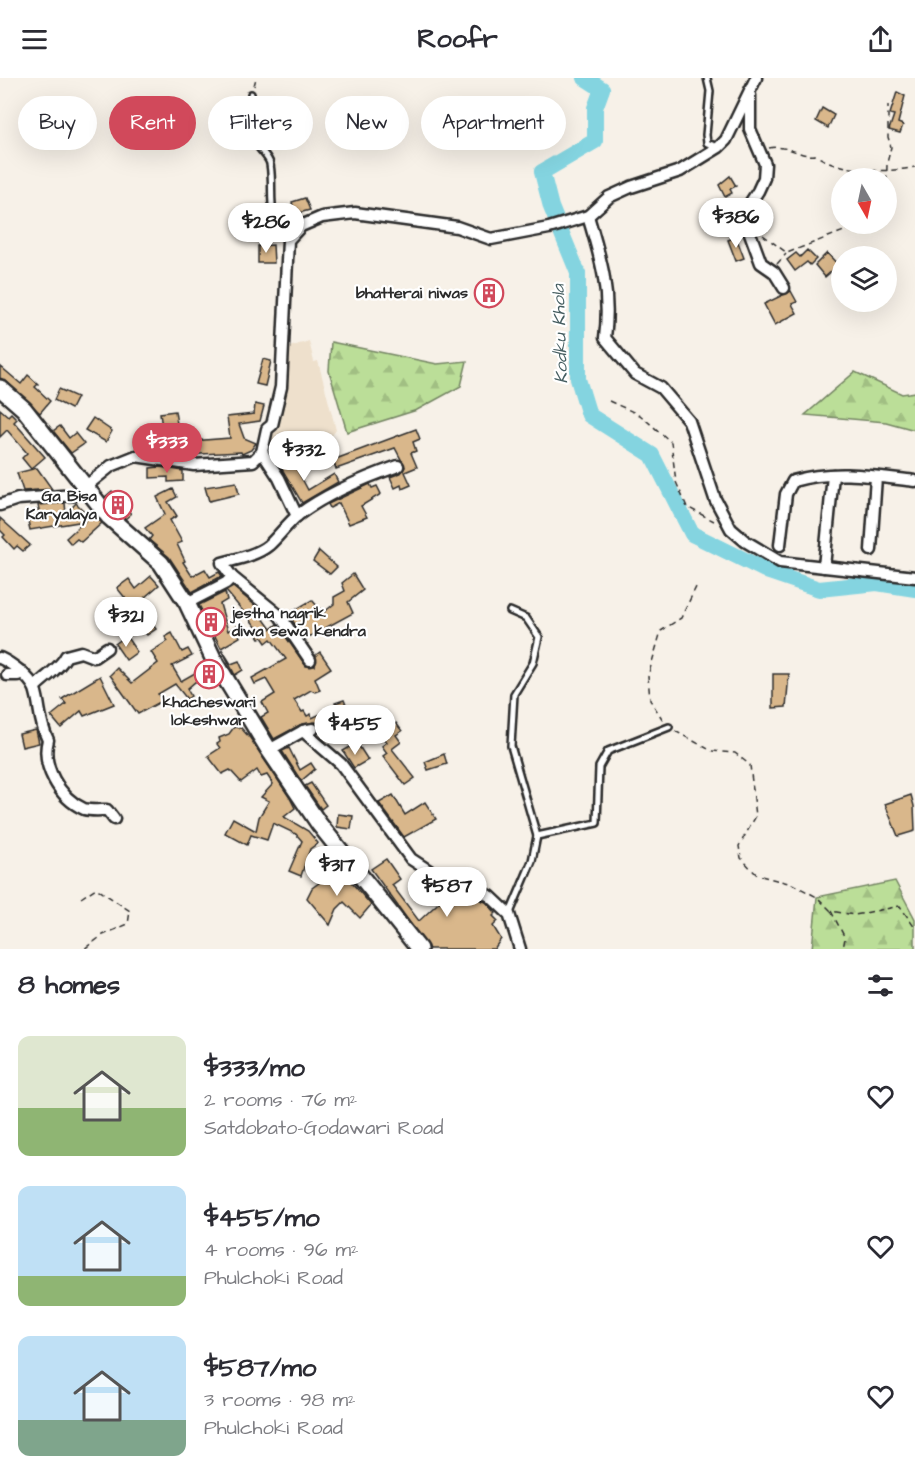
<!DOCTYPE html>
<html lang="en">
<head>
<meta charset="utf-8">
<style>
	:root { --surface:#fff; --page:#f7f7f7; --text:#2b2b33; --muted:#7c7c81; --accent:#d1495b }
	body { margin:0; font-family:"Architects Daughter",sans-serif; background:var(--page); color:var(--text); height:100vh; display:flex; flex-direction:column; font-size:22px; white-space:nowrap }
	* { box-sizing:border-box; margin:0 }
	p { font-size:20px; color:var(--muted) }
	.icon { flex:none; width:33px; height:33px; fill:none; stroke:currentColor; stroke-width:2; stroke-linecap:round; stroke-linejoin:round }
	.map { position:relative; height:871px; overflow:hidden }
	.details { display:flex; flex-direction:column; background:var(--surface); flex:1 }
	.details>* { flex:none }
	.guide { position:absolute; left:18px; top:18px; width:600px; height:54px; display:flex; gap:12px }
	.needle { width:39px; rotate:171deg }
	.controls { position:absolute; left:831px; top:90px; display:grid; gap:12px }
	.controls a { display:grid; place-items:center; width:66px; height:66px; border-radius:50%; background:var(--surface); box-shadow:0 6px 24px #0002; font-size:30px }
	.price { position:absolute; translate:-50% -51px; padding:0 14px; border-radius:21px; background:#fff; color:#222; font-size:20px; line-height:39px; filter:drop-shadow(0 2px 3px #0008) }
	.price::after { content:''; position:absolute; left:50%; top:36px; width:18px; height:14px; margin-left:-9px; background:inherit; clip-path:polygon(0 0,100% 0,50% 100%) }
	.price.current { background:var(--accent); color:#fff }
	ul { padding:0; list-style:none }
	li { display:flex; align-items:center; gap:18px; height:150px; padding:0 18px }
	li span { display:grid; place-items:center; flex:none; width:168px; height:120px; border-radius:12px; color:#555 }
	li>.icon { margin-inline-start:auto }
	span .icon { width:72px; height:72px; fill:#fffc; stroke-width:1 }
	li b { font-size:26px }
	h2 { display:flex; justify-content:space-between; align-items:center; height:72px; padding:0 18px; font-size:26px }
	.pill { padding:0 21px; border-radius:27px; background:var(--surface); box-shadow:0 6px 24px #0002; font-size:21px; line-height:54px }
	.pill.current { background:var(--accent); color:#fff }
	header { display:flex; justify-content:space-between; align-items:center; height:78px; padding:0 18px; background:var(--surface); font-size:27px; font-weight:700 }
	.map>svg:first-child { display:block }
</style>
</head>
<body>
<header><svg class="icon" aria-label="menu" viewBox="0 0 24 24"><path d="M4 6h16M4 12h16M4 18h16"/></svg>Roofr<svg class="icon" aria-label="share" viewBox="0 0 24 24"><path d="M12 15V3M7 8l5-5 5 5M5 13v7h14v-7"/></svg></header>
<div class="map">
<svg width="915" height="871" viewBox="0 0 915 871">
	<defs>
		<pattern id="forest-firs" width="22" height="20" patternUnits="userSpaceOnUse" patternTransform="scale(1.5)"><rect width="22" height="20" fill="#bbde98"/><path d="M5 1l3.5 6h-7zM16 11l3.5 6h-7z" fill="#a1bf83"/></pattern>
	</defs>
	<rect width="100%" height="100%" fill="#f7f1e8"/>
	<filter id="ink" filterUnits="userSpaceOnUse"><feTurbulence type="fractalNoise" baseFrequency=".0167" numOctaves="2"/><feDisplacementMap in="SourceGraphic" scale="12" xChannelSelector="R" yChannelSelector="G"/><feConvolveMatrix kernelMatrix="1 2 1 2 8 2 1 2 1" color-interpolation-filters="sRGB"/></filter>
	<g filter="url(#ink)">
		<polygon fill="#eee0cc" points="309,263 314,284 318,283 336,352 326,366 315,364 292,380 295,387 282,394 269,367 269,350 283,271"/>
		<g fill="url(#forest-firs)" stroke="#738462" stroke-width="1.5">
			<polygon points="331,264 437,286 467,283 461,308 417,332 347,354 329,293"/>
			<polygon points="855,294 902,316 915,314 915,352 886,344 805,337"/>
			<polygon points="895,803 915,841 915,871 812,871 817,819"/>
		</g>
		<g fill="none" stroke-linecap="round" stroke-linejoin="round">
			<polyline stroke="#84d4e0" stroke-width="16" points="585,0 602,11 595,30 595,63 542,94 551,129 578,195 578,301 589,337 652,377 692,456 769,494 819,511 877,505 915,511"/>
		</g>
		<g fill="#d9b78b" stroke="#2b2b2b" stroke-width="1.5">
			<polygon points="897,14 905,18 898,45 903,47 900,55 889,52 894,37 890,36"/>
			<polygon points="822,30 834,37 828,50 816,43"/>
			<polygon points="730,98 736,108 730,111 732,115 725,119 719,107"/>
			<polygon points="305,120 310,132 295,136 292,124"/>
			<polygon points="736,159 744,180 736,183 728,162"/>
			<polygon points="273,167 274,185 258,185 258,168"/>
			<polygon points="807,172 816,181 810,187 807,184 795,193 787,182 796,175 800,179"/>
			<polygon points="827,175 842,191 837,195 833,192 825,199 815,187"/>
			<polygon points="485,206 498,212 493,224 480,218"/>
			<polygon points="791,213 797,224 792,226 797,235 775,247 764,226"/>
			<polygon points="263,281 271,283 265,308 256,306"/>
			<polygon points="0,288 21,306 28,297 38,306 35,309 50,323 40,335 6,303 0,300"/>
			<polygon points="59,311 77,319 71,331 54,322"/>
			<polygon points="255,326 264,328 260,343 239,346 244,360 256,365 251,372 242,376 241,374 180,377 179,364 230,360 227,339 254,336"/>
			<polygon points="0,331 8,338 11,335 17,341 14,344 45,379 31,391 22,380 27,375 7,352 0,359"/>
			<polygon points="175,333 177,346 162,350 160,335"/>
			<polygon points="93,340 112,353 106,364 85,352"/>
			<polygon points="60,348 69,360 75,355 84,366 71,375 53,353"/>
			<polygon points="416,351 420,361 413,364 416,373 411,375 417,389 405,394 411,407 402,411 401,407 395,410 390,399 401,395 405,389 395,370 336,391 333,382"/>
			<polygon points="291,380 308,412 334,396 338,404 302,425 279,386"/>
			<polygon points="160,389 183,393 183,403 168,404 168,399 150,400 150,390"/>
			<polygon points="37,390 52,411 23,413 17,395"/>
			<polygon points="236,404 239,416 209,423 205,409"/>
			<polygon points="370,406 372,410 377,408 381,416 361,428 367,439 349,446 339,425 330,430 328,426"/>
			<polygon points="173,411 177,419 168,424 177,438 170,442 182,464 177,466 185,483 183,484 192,498 205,491 210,499 219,494 222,498 192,514 169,479 149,462 152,458 145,450 165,436 157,419"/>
			<polygon points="112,413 131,436 125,441 106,418"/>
			<polygon points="65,425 66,436 76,425 86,435 89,432 102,445 81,464 77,461 71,466 66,460 85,443 30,452 26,434 39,432 38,427"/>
			<polygon points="0,440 30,467 23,473 17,468 14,471 3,459 5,457 0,452"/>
			<polygon points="319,473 337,489 330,496 313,483"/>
			<polygon points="353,496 363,512 348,524 353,535 305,561 288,536 312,522 323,535 334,526 334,519 345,513 342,505"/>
			<polygon points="151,498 159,507 144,520 147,525 141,529 156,551 147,557 137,542 131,546 126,539 135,532 117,510 129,501 136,511"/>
			<polygon points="233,509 263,534 260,536 271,551 277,546 306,588 315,588 316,577 320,574 331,590 315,600 320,612 315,614 311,612 294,622 302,634 304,633 307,638 311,636 312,640 327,633 337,634 335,625 344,622 353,644 324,657 316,644 302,646 274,661 261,639 268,635 262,624 275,616 266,601 255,606 252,600 286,581 271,561 266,565 262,559 259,560 255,554 258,551 226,513"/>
			<polygon points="225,514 227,522 220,526 228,553 237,548 240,559 221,570 231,586 239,583 243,592 235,597 199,527"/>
			<polygon points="172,555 182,574 188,571 192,578 172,588 181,603 207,588 214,601 208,606 205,600 195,604 187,611 191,618 187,621 175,606 158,616 162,623 138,636 110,597 117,590 132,605 158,585 151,574 168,563 165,559"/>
			<polygon points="126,558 137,574 126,582 115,566"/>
			<polygon points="773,596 789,596 786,629 773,630"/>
			<polygon points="100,598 114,626 84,638 81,633 61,650 51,638 66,626 62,621"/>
			<polygon points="396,645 402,653 396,657 401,664 392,671 415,700 405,707 383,678 387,675 382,668 387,664 381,657"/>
			<polygon points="234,649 241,650 250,660 290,720 295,730 284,739 308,753 318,765 310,771 301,798 289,793 302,763 296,756 273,745 267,762 251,757 247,767 225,755 233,740 256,753 259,739 269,723 261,719 273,706 267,697 261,699 257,692 241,704 230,692 222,696 208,678 220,670 217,666 220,664 219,660 229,656"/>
			<polygon points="36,652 39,665 22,669 19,656"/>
			<polygon points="357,665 368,682 354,690 343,673"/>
			<polygon points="289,670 300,692 311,685 315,691 301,703 282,673"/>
			<polygon points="444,676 447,686 428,692 425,684"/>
			<polygon points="311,705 326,727 321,731 305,708"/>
			<polygon points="393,717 405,737 425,724 436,741 404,759 379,725"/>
			<polygon points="911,717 914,728 915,753 898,758 885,726"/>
			<polygon points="338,736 353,738 351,751 337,749"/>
			<polygon points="386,781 400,801 392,807 419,843 449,815 471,818 486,824 496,835 493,838 498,843 493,848 501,861 494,871 429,871 371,791"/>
			<polygon points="340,791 371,827 360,840 344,824 337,831 330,847 307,820 312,810 327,799 329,802"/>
		</g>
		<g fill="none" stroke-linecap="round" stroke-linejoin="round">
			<g stroke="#2b2b2b" stroke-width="10">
				<g id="lane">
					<polyline points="707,0 710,13 706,57 707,65 718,69"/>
					<path d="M251,16C252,30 250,49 255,63C258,71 269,79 270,86C275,116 264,138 288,162"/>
					<polyline points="537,758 597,745 599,689 608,673 669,649"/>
					<polyline points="510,835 532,783 537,758 511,668 514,616 533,585 539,559 526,540 510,533"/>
				</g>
			</g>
			<g stroke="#2b2b2b" stroke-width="15">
				<g id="street">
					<polyline points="750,17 750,51 765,86 764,100 758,113 743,136 761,185 774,194 784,210"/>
					<path d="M588,138C601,181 611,214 605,260L635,296L661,310L689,343L715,421L731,451L745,463L780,484L915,499"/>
					<polyline points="262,374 279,400 297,438"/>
					<polyline points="0,427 18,421 75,417 111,388 136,378 194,387 253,383 262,374 267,351 272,347 281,309 288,162 301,148 322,139 355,135 457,149 491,161 549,150 588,138 609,119 631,109 680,93 719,69 726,62 756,0"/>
					<path d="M780,467L786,416L793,403C833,391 874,398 915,403"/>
					<polyline points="871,472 876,399"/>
					<polyline points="824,489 833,397"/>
					<polyline points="187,525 226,505 232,499"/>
					<path d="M0,580C11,585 30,599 35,611C41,629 38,642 48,662C41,687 59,720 84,731C91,733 100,732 107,732L114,741"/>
					<path d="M310,582L280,538L232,499L222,485C237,481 257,477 269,467C279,458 287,446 298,437C327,415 364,400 398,388"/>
					<polyline points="7,597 18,597 22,594"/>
					<path d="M35,609C44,600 61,589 66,578L81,574L94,579L107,570"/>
					<polyline points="303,653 341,686 411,781 454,809 473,811 490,818 509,836 520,871"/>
					<polyline points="269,672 303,653 313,651"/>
				</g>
			</g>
			<g stroke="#2b2b2b" stroke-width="20">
				<polyline id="secondary" points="0,310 24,331 109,439 161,485 187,525 213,580 269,672 319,746 419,871"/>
			</g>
			<g stroke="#2b2b2b" stroke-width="1.5" stroke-dasharray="6 4.5" stroke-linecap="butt">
				<polyline points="254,8 256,0"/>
				<path d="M769,70C788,66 799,79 815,77C840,93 885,96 915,89"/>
				<polyline points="886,135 887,85 891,69 888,59 888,27"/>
				<polyline points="763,157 787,175 849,151 875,149 878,146"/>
				<polyline points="777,186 786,176"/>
				<polyline points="609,323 640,337 671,364 676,404 687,429 714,443"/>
				<polyline points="663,642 650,622 648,598 661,553 681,540 697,507"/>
				<polyline points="675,653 712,673 735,675 750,687 756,738 739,768 741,780 757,797 792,806 817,819 831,833 855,837 900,828 915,850"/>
				<polyline points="81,820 96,810 130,833 128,846 103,857 84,871"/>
				<polyline points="831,833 845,860 843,871"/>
			</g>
			<use href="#lane" stroke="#fff" stroke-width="5"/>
			<use href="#street" stroke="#fff" stroke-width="10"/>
			<use href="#secondary" stroke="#fff" stroke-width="15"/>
		</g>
	</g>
	<defs>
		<g id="building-ring" transform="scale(1.5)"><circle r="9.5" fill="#fff" stroke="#d1495b" stroke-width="1.5"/><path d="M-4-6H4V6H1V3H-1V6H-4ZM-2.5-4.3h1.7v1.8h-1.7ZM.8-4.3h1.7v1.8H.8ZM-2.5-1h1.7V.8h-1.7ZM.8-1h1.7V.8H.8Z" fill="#d1495b"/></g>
	</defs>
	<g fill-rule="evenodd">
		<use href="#building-ring" x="489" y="215"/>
		<use href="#building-ring" x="118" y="427"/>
		<use href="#building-ring" x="211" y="544"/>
		<use href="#building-ring" x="209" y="596"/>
	</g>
	<g text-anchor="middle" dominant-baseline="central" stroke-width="4.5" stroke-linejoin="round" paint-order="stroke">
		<g font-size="16" font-weight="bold" fill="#2b2b2b" stroke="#fff" text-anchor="end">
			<text x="468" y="215">bhatterai niwas</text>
			<text x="97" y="418">Ga Bisa<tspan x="97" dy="18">Karyalaya</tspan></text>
			<text x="232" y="535" text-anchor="start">jestha nagrik<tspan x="232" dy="18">diwa sewa kendra</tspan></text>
			<text x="209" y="624" text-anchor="middle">khacheswari<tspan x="209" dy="18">lokeshwar</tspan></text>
		</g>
		<g font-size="18" font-style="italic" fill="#465e61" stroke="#fff">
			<text transform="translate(560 256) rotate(-92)">Kodku Khola</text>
		</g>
	</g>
</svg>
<div class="controls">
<a><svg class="needle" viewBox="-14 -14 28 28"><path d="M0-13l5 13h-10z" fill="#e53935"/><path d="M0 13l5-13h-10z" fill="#7c7c81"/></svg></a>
<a><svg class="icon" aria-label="layers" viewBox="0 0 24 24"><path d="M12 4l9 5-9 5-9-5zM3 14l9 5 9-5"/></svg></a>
</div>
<b class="price" style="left:736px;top:171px">$386</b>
<b class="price" style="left:266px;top:176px">$286</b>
<b class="price current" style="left:167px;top:396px">$333</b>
<b class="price" style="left:304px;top:404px">$332</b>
<b class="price" style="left:126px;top:570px">$321</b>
<b class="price" style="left:355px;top:678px">$455</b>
<b class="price" style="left:337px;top:819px">$317</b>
<b class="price" style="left:447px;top:840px">$587</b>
<div class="guide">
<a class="pill">Buy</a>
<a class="pill current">Rent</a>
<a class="pill">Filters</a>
<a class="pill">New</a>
<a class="pill">Apartment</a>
</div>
</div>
<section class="details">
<h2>8 homes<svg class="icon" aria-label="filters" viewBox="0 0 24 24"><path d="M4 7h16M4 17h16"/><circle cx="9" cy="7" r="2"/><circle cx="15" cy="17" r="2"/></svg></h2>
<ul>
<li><span style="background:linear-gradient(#dfe7d0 60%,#8fb573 0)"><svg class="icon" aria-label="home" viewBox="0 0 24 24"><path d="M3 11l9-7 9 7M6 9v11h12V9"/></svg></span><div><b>$333/mo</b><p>2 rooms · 76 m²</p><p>Satdobato-Godawari Road</p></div><svg class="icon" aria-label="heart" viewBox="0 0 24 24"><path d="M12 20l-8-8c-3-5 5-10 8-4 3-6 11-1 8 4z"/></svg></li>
<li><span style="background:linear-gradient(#bfe0f5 75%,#8fb573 0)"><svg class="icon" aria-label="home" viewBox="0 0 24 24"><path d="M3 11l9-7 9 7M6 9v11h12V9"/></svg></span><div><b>$455/mo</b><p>4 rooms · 96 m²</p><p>Phulchoki Road</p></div><svg class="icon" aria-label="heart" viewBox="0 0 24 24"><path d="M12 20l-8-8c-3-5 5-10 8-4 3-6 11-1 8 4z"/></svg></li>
<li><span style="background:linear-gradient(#bfe0f5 70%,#7fa58c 0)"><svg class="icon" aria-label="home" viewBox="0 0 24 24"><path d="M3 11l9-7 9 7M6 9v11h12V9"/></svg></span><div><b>$587/mo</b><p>3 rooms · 98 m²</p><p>Phulchoki Road</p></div><svg class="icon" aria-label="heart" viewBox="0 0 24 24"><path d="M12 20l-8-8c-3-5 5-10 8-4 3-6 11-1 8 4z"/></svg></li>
</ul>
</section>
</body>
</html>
